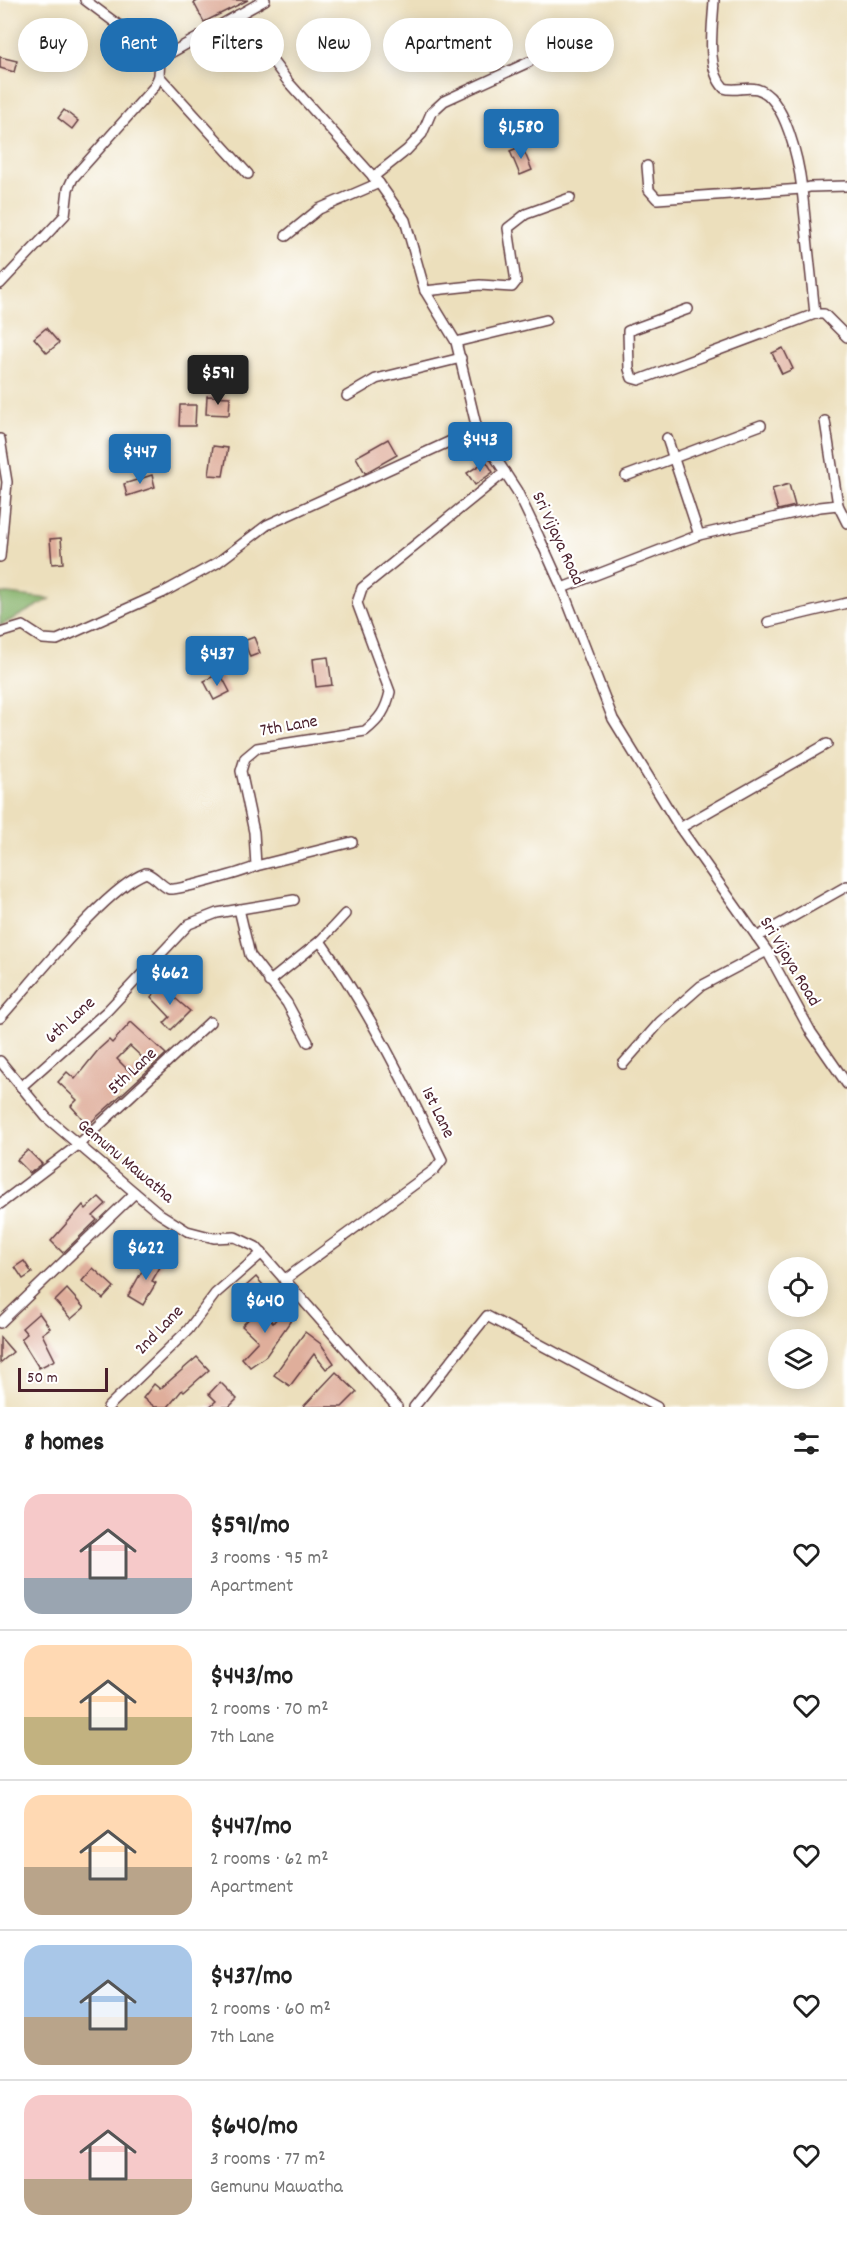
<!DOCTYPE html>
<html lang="en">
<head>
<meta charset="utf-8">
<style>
	:root { --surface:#fff; --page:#f6f6f6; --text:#222; --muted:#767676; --line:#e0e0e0; --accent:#1f6fb2 }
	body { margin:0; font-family:Dekko,sans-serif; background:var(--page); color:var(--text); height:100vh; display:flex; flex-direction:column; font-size:22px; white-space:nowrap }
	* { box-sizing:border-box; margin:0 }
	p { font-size:20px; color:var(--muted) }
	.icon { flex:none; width:33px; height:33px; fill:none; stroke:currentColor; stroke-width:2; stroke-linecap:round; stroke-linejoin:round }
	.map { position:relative; height:1407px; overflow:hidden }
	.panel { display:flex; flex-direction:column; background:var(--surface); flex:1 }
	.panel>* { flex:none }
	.top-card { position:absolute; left:18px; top:18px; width:812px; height:54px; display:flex; gap:12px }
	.fabs { position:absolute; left:768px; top:1257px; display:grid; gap:12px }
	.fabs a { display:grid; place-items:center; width:60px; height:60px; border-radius:50%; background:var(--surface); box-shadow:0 3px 15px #0003; font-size:30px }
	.scale { position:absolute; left:18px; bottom:15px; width:90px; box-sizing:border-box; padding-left:6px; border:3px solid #4a1f2b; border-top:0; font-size:16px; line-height:21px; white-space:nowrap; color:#4a1f2b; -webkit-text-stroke:4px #fff; paint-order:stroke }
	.price { position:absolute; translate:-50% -51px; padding:0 14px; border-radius:6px; background:var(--accent); color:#fff; font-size:20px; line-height:39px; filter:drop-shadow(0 2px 3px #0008) }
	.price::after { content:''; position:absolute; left:50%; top:36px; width:18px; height:14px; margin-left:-9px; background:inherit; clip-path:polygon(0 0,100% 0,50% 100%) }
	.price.on { background:#222; color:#fff }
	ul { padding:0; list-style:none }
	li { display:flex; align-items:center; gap:18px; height:150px; padding:0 24px }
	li+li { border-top:2px solid var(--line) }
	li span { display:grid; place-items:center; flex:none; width:168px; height:120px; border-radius:18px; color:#555 }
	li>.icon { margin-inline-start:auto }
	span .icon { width:72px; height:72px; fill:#fffc; stroke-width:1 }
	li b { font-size:26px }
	h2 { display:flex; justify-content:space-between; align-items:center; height:72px; padding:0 24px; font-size:26px }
	.tag { padding:0 21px; border-radius:27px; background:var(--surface); box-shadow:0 3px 15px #0003; font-size:21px; line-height:54px }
	.tag.on { background:var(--accent); color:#fff }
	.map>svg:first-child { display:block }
</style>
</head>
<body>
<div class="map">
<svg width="847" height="1407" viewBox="0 0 847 1407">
	<rect width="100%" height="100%" fill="#fff"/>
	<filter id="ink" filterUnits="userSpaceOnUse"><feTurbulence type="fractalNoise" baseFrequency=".0167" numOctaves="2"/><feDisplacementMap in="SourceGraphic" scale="12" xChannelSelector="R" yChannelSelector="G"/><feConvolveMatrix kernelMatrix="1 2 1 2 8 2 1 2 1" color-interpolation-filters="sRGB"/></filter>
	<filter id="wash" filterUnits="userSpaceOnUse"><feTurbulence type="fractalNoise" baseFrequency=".008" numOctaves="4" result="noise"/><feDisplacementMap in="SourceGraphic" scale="24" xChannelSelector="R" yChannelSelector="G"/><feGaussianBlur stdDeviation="1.35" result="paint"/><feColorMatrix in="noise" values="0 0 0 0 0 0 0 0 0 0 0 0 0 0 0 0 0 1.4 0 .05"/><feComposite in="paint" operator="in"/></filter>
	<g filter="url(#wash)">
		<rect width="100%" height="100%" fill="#ecdfbc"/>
		<polygon fill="#86b26b" stroke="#68684b" stroke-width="1.5" points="0,593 50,599 0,626"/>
		<g id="blocks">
			<g fill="#dfae9b" fill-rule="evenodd">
				<polygon points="199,0 248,0 204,22 194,3"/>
				<polygon points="0,57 17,61 14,72 0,68"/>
				<polygon points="64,110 78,121 72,129 58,118"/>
				<polygon points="522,146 532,170 520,175 510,151"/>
				<polygon points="46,328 59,343 47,353 34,338"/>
				<polygon points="783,348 793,369 782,374 772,353"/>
				<polygon points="207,396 230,397 229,415 206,414"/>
				<polygon points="180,405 196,405 195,426 179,426"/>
				<polygon points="388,439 397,455 365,473 356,457"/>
				<polygon points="213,446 228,448 223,476 209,475"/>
				<polygon points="486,461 493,472 475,485 467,473"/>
				<polygon points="152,475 155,487 127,496 124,484"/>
				<polygon points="789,484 795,506 778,510 772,489"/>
				<polygon points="61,538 63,563 52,564 50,539"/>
				<polygon points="254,637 260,653 250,657 244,641"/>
				<polygon points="328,657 332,685 316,687 313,659"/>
				<polygon points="220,673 230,692 214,700 204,681"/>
				<polygon points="164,982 171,988 168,992 190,1011 171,1030 164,1023 170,1017 151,997"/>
				<path d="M131,1022L166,1054L88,1125L71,1106L77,1100L58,1082L67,1072L75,1079L99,1049L109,1040L112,1043ZM130,1046L145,1060L131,1073L117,1059Z"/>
				<polygon points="28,1150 42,1164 30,1173 17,1160"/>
				<polygon points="99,1197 106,1204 93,1216 97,1220 63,1253 51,1241 83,1205 86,1209"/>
				<polygon points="151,1255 163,1262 152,1281 156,1283 143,1305 128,1296"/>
				<polygon points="24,1261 32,1273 23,1279 15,1267"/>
				<polygon points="93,1268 114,1287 103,1299 82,1281"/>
				<polygon points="256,1277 269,1292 249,1309 236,1295"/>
				<polygon points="67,1289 84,1308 71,1319 55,1301"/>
				<polygon points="259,1308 273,1323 284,1309 294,1316 266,1356 250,1367 242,1358 258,1341 242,1326"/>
				<polygon points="39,1313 50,1328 42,1334 55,1360 39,1368 21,1339 27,1334 22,1328"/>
				<polygon points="305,1332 321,1344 334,1363 326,1369 314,1354 290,1386 274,1375"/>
				<polygon points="0,1337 13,1352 0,1363"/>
				<polygon points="197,1357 209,1370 184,1392 182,1390 168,1407 155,1407 143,1398 154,1384 160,1389"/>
				<polygon points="336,1372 357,1392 342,1407 303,1407"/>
				<polygon points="220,1382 237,1399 229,1407 209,1407 216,1401 209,1394"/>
			</g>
		</g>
	</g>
	<g filter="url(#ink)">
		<use href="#blocks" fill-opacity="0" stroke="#623c41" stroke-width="1.5"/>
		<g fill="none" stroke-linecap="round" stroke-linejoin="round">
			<g stroke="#623c41" stroke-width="12">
				<g id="minor">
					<polyline points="85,0 160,56 167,55 265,0"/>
					<polyline points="238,15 289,83 379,183 405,220 425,291 456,342 477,429 517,491 539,537 562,588 613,719 680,828 767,951 811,1032 847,1084"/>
					<polyline points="159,76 248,174"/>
					<path d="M647,166L649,190L657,199L802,189C799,164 786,97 757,89C746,86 735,92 724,88C705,68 713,26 714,0"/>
					<polyline points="373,177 407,150 422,134 431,113 444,101 529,62"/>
					<polyline points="286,236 319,209 379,183"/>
					<polyline points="0,284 65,215 68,189 73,178 154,87 159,76 160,56"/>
					<polyline points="425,291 480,285 512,287 516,282 508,228 526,214 570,198"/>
					<polyline points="688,309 628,331 629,369 632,378 639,380 815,314 824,314 847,337"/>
					<polyline points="815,314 802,189 810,187 847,186"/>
					<polyline points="456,342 546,320"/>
					<polyline points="347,396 376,379 461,358"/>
					<polyline points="825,421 838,505 847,523"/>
					<polyline points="667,438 699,535"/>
					<polyline points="0,439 7,482 0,557"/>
					<polyline points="626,476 761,425"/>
					<polyline points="562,588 699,535 820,507 838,505"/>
					<polyline points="768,622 847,603"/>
					<polyline points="0,633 23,626 43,639 57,640 162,593 217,563 267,525 477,429"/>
					<polyline points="680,828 827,744"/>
					<polyline points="256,866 352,842"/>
					<polyline points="239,909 250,955 287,1003 308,1042"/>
					<polyline points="757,937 847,886"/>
					<polyline points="269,982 320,941 345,914"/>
					<path d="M0,1018C32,983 106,887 146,873C155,876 160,885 169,889C176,891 248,871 256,866L254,832L241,771L245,758L257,748L365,731C380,719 386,710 390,692L357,603L362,588L505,472"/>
					<polyline points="0,1061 46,1117 160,1214 187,1231 214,1238 235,1237 256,1247 397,1407"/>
					<polyline points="623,1064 660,1022 701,986 767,951"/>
					<polyline points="21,1087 107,1011 189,924 217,913 294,900"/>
					<polyline points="0,1204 78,1145 210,1022"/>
					<path d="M284,1280L434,1170L442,1160C405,1084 369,1010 320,941"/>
					<polyline points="0,1323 135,1193"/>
					<polyline points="108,1407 188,1330 215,1294 262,1253"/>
					<polyline points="414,1407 487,1316 657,1407"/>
				</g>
			</g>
			<use href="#minor" stroke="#fff" stroke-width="9"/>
		</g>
	</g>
	<g text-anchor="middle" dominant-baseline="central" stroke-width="4.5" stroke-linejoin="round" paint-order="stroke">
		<g font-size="18" fill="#4a1f2b" stroke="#fff">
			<text transform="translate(557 539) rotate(65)">Sri Vijaya Road</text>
			<text transform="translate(289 727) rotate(-10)">7th Lane</text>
			<text transform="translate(789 962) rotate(59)">Sri Vijaya Road</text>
			<text transform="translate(71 1021) rotate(-42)">6th Lane</text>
			<text transform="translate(133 1072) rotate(-43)">5th Lane</text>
			<text transform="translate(437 1113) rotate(64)">1st Lane</text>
			<text transform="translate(125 1162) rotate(40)">Gemunu Mawatha</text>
			<text transform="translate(160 1331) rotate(-46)">2nd Lane</text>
		</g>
	</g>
</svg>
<div class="fabs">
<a><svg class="icon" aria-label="locate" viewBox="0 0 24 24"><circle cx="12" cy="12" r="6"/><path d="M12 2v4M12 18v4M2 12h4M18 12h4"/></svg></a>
<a><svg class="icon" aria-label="layers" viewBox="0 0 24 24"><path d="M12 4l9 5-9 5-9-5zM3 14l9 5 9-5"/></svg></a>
</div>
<div class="scale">50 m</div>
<b class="price" style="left:521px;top:160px">$1,580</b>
<b class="price on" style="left:218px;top:406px">$591</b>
<b class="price" style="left:480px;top:473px">$443</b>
<b class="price" style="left:140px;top:485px">$447</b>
<b class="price" style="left:217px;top:687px">$437</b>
<b class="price" style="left:170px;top:1006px">$662</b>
<b class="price" style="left:146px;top:1281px">$622</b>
<b class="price" style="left:265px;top:1334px">$640</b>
<div class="top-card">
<a class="tag">Buy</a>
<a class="tag on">Rent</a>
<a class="tag">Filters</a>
<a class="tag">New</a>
<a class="tag">Apartment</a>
<a class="tag">House</a>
</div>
</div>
<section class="panel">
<h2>8 homes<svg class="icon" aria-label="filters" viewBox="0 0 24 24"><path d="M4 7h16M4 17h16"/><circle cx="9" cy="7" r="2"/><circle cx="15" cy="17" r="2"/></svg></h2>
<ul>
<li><span style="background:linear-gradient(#f6c9c9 70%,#9aa5b1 0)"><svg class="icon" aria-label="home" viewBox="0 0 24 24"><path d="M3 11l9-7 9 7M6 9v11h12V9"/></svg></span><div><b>$591/mo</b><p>3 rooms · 95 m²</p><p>Apartment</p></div><svg class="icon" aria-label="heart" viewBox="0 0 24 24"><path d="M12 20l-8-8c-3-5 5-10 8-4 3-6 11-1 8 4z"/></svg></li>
<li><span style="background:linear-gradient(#ffd9b3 60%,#c2b280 0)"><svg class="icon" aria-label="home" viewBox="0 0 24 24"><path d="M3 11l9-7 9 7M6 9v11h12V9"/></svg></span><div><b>$443/mo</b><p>2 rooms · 70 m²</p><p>7th Lane</p></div><svg class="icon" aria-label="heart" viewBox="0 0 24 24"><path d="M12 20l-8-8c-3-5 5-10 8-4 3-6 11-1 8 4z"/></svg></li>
<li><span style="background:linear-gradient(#ffd9b3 60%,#b9a48a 0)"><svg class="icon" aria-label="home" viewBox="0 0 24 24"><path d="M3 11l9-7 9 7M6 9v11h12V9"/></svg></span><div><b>$447/mo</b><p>2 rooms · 62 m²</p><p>Apartment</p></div><svg class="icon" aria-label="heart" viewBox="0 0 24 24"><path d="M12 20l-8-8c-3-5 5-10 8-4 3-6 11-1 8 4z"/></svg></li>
<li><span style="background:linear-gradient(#a9c7e8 60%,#b9a48a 0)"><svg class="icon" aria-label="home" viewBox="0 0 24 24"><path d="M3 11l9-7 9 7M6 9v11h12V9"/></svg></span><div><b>$437/mo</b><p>2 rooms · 60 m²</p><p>7th Lane</p></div><svg class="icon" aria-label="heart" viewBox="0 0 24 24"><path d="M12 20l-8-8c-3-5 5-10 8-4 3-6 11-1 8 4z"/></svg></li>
<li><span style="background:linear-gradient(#f6c9c9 70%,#b9a48a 0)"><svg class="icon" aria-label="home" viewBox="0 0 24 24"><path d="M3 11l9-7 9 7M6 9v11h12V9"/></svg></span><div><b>$640/mo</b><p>3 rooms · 77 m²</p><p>Gemunu Mawatha</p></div><svg class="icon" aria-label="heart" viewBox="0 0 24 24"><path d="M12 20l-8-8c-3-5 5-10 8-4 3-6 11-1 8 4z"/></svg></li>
</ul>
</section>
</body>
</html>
